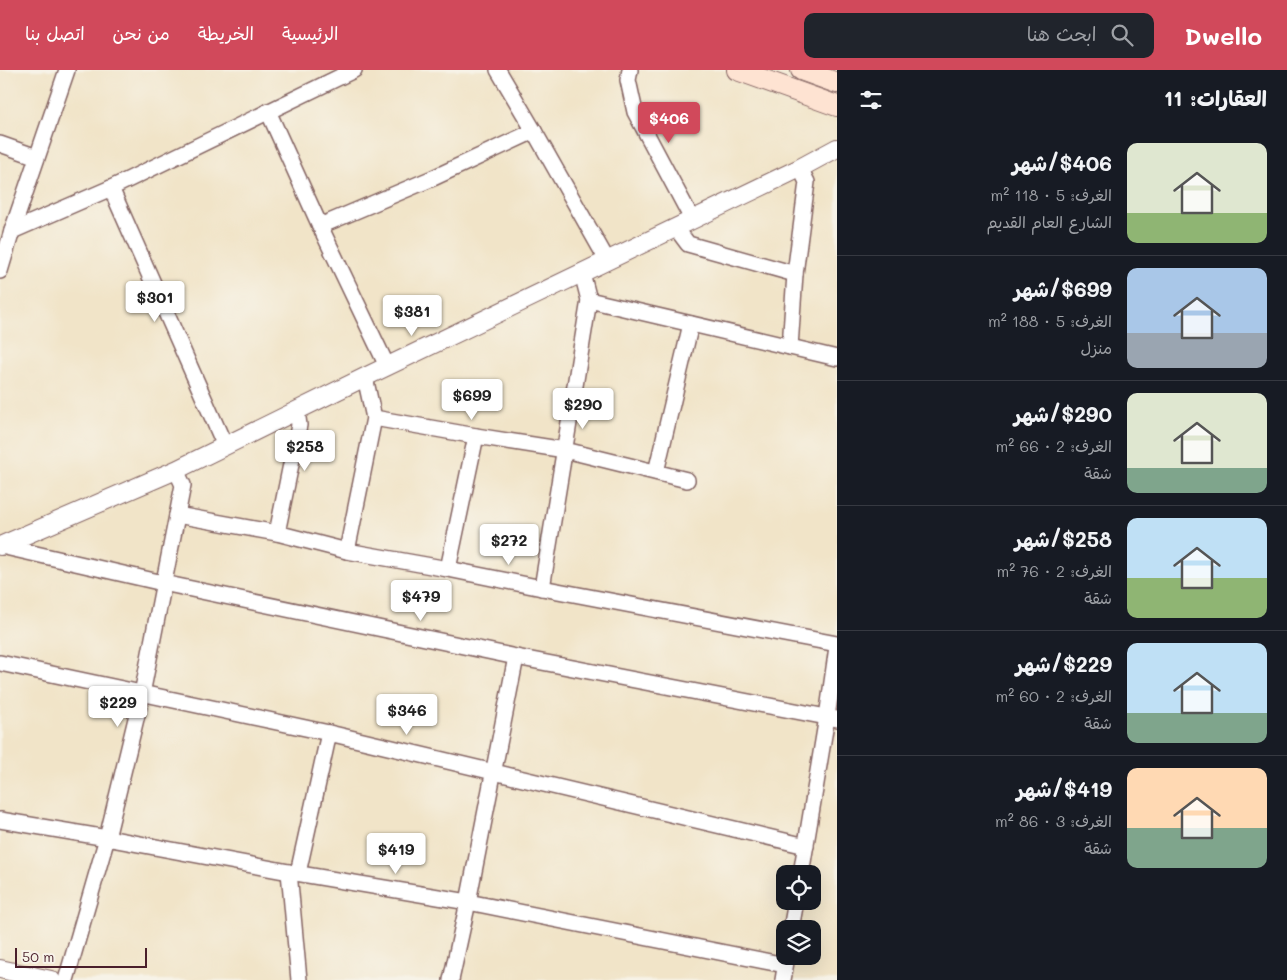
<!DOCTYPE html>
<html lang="ar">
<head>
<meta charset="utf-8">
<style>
	:root { --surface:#171b24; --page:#20242c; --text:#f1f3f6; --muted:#9ea1a6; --line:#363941; --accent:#d1495b }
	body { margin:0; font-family:Mali,"Playpen Sans Arabic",sans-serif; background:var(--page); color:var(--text); direction:rtl; height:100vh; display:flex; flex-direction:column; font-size:19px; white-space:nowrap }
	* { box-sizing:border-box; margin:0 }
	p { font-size:16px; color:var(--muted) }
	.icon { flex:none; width:28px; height:28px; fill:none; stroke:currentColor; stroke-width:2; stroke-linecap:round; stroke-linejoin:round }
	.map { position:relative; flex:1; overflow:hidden; direction:ltr }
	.sheet { display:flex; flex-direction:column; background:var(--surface); width:450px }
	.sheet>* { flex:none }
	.controls { position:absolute; left:776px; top:795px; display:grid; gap:10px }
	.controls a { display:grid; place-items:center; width:45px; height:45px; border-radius:10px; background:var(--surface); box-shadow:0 5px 20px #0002; font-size:25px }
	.scale { position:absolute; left:15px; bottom:12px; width:132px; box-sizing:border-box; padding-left:5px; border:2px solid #4a1f2b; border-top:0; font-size:14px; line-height:18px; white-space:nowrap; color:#4a1f2b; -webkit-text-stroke:4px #f7f3e8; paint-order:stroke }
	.price { position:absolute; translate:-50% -42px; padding:0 11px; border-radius:5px; background:#fff; color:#222; font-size:16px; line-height:32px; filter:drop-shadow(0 1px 2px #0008) }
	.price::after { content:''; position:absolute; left:50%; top:30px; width:15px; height:11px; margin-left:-8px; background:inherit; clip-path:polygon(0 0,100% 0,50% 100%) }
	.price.active { background:var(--accent); color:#fff }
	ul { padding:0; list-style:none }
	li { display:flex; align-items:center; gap:15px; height:125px; padding:0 20px }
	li+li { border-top:1px solid var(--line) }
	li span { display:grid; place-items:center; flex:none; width:140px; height:100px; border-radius:10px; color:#555 }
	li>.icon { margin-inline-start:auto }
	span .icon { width:60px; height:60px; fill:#fffc; stroke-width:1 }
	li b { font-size:21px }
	h2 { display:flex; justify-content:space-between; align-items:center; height:60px; padding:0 20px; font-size:21px }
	header { display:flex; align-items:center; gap:30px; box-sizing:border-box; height:70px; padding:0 25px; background:var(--accent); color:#fff }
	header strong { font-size:24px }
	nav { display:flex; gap:28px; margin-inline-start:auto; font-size:18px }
	.search { width:350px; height:45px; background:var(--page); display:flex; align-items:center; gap:12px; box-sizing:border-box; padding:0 18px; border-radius:10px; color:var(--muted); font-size:19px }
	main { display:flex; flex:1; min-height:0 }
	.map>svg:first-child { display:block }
</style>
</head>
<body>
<header>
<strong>Dwello</strong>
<div class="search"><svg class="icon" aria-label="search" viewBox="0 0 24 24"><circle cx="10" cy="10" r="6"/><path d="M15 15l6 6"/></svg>ابحث هنا</div>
<nav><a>الرئيسية</a><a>الخريطة</a><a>من نحن</a><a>اتصل بنا</a></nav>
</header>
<main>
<section class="sheet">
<h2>العقارات: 11<svg class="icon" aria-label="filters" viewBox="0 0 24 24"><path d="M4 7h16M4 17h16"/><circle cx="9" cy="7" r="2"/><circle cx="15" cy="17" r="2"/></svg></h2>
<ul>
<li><span style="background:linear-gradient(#dfe7d0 70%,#8fb573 0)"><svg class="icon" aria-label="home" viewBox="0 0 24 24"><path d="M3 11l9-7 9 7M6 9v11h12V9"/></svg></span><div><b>$406/شهر</b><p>الغرف: 5 · 118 m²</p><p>الشارع العام القديم</p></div></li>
<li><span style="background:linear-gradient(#a9c7e8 65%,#9aa5b1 0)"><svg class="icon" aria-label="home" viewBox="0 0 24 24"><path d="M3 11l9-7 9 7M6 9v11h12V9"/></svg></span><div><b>$699/شهر</b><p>الغرف: 5 · 188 m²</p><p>منزل</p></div></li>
<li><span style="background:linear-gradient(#dfe7d0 75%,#7fa58c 0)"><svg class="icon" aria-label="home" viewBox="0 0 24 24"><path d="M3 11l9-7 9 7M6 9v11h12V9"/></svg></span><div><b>$290/شهر</b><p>الغرف: 2 · 66 m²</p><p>شقة</p></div></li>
<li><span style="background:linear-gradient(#bfe0f5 60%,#8fb573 0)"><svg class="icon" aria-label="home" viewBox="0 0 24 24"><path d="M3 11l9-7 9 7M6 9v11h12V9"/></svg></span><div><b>$258/شهر</b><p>الغرف: 2 · 76 m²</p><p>شقة</p></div></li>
<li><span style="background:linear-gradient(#bfe0f5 70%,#7fa58c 0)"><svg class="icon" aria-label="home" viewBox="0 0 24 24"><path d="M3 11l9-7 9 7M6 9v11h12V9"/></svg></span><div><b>$229/شهر</b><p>الغرف: 2 · 60 m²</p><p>شقة</p></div></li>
<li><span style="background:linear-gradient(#ffd9b3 60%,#7fa58c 0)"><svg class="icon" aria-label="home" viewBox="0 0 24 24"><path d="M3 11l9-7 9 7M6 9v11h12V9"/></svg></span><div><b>$419/شهر</b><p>الغرف: 3 · 86 m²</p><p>شقة</p></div></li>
</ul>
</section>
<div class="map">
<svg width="837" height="910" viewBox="0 0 837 910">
	<rect width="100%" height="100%" fill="#f7f3e8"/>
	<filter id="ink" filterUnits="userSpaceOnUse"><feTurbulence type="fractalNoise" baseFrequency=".02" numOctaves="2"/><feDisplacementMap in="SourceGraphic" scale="10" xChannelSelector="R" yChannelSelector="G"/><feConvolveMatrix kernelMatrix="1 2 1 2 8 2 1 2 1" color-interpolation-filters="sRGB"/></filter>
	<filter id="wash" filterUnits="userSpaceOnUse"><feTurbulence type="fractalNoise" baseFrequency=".0096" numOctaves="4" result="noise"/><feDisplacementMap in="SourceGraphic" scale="20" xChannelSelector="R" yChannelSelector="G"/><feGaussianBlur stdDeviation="1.12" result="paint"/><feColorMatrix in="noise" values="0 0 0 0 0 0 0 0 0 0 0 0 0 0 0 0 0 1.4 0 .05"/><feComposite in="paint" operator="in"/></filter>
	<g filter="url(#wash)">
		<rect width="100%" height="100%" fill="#f1e4c8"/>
	</g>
	<g filter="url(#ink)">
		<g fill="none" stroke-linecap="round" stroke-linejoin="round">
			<g stroke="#846462" stroke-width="18">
				<g id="minor">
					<polyline points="498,0 534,61 607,190"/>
					<polyline points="630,0 628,10 635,42 692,149"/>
					<polyline points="268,41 320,156 387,296"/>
					<polyline points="0,74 37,87"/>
					<polyline points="111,118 225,376"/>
					<polyline points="320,156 433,108 534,61"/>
					<polyline points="676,158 688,174 795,204"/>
					<polyline points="12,161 111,118 354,0"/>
					<polyline points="0,201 12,161 67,0"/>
					<polyline points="589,230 837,288"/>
					<polyline points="790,277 795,204 807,112 800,98"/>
					<polyline points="374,348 476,366 565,380 687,410"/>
					<polyline points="656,402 691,254"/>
					<polyline points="177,445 277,463 347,481 448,499 542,518 837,574"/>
					<polyline points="277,463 299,355 297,341"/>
					<polyline points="1,476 163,513 516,587 837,649"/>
					<polyline points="347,481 374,348 365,307"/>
					<polyline points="448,499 476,366"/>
					<polyline points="542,518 589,230 582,203"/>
					<polyline points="0,593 329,663 806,776"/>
					<polyline points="0,750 107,768 289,802 468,832 785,895"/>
					<polyline points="289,802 299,910"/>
					<polyline points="298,803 329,663"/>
					<polyline points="801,804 827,647 837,577"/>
					<polyline points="791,859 796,831"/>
					<polyline points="66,910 107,768 142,624 183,415 176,400"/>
					<polyline points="451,910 468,832 516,587"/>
					<polyline points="783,910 787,886"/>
				</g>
			</g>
			<g stroke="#846462" stroke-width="20">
				<g id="tertiary">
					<polyline points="0,476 176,400 365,307 800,98 837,78"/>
					<polyline points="0,899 51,910"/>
				</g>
			</g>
			<g stroke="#846462" stroke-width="22">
				<g id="secondary">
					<polyline points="737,0 837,36"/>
					<polyline points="801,0 837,13"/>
				</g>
			</g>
			<use href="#minor" stroke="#fff" stroke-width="15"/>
			<use href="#tertiary" stroke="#fff" stroke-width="18"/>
			<use href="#secondary" stroke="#fee3d2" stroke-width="20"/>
		</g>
	</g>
</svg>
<div class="controls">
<a><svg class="icon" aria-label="locate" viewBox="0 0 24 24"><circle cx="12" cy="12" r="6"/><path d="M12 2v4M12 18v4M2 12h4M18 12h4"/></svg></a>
<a><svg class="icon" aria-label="layers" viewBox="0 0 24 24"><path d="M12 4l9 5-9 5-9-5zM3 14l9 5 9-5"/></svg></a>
</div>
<div class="scale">50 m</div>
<b class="price active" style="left:669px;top:74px">$406</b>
<b class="price" style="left:155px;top:253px">$301</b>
<b class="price" style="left:412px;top:267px">$381</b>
<b class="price" style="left:472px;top:351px">$699</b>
<b class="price" style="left:583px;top:360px">$290</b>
<b class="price" style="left:305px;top:402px">$258</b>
<b class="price" style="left:509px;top:496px">$272</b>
<b class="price" style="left:421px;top:552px">$479</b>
<b class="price" style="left:118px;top:658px">$229</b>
<b class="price" style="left:407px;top:666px">$346</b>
<b class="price" style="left:396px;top:805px">$419</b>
</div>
</main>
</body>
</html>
